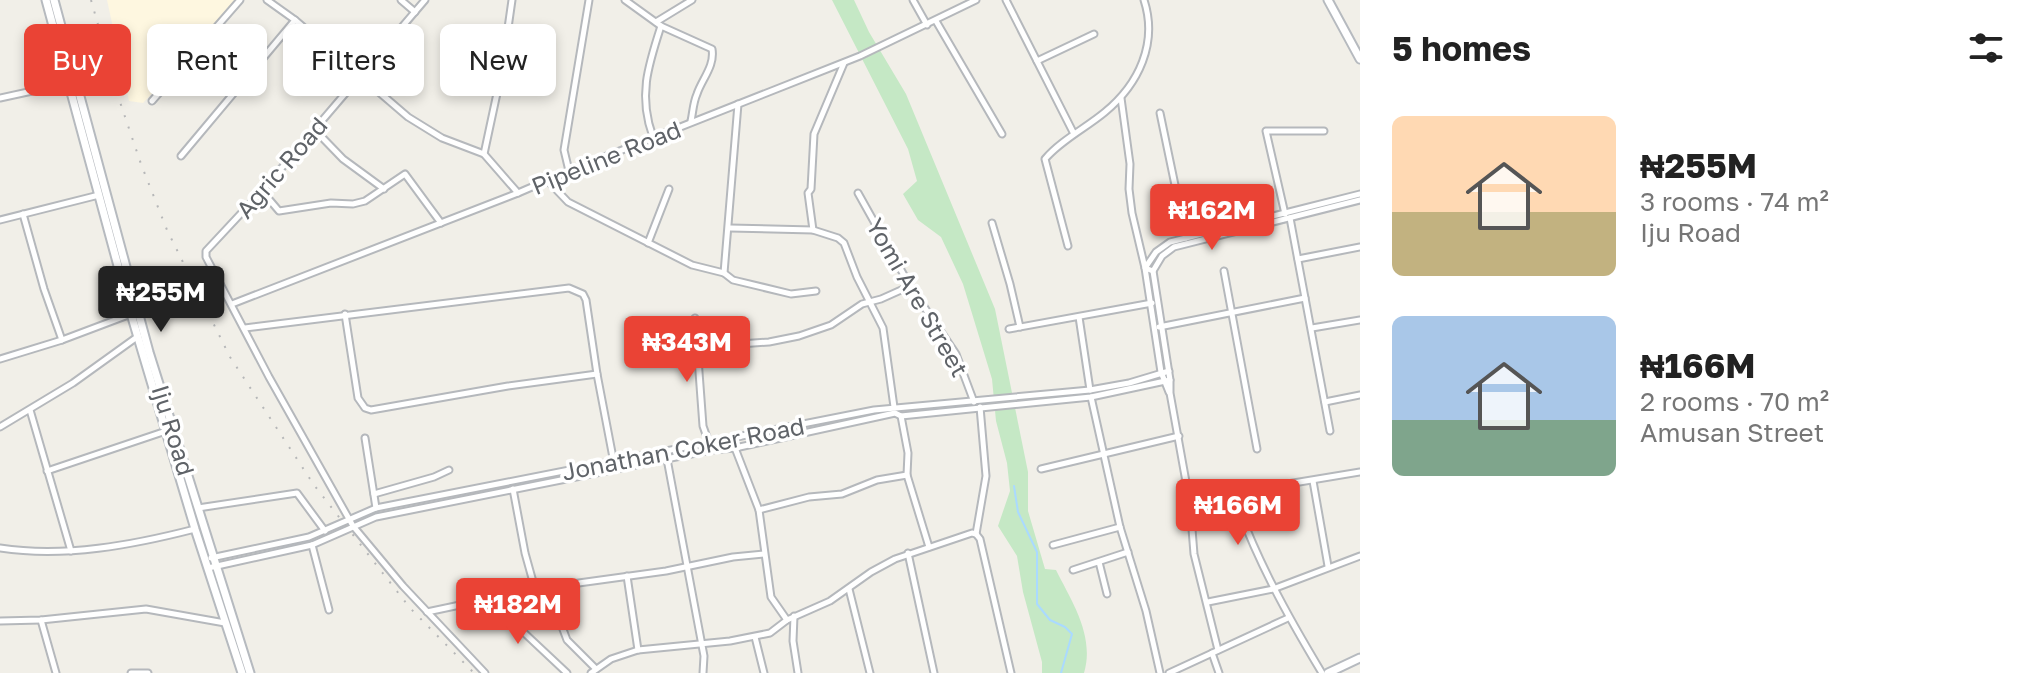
<!DOCTYPE html>
<html lang="en">
<head>
<meta charset="utf-8">
<style>
	:root { --surface:#fff; --page:#f6f6f6; --text:#222; --muted:#767676; --accent:#ea4335 }
	body { margin:0; font-family:"Golos Text",sans-serif; background:var(--page); color:var(--text); height:100vh; display:flex; flex-direction:column; font-size:30px; white-space:nowrap }
	* { box-sizing:border-box; margin:0 }
	p { font-size:26px; color:var(--muted) }
	.icon { flex:none; width:44px; height:44px; fill:none; stroke:currentColor; stroke-width:2; stroke-linecap:round; stroke-linejoin:round }
	.map { position:relative; flex:1; overflow:hidden }
	.panel { display:flex; flex-direction:column; background:var(--surface); width:680px }
	.panel>* { flex:none }
	.guide { position:absolute; left:24px; top:24px; width:760px; height:72px; display:flex; gap:16px }
	.price { position:absolute; translate:-50% -68px; padding:0 18px; border-radius:8px; background:var(--accent); color:#fff; font-size:26px; line-height:52px; filter:drop-shadow(0 2px 4px #0008) }
	.price::after { content:''; position:absolute; left:50%; top:48px; width:24px; height:18px; margin-left:-12px; background:inherit; clip-path:polygon(0 0,100% 0,50% 100%) }
	.price.active { background:#222; color:#fff }
	ul { padding:0; list-style:none }
	li { display:flex; align-items:center; gap:24px; height:200px; padding:0 32px }
	li span { display:grid; place-items:center; flex:none; width:224px; height:160px; border-radius:12px; color:#555 }
	li>.icon { margin-inline-start:auto }
	span .icon { width:96px; height:96px; fill:#fffc; stroke-width:1 }
	li b { font-size:34px }
	h2 { display:flex; justify-content:space-between; align-items:center; height:96px; padding:0 32px; font-size:34px }
	.chip { padding:0 28px; border-radius:12px; background:var(--surface); box-shadow:0 4px 12px #0003; font-size:28px; line-height:72px }
	.chip.active { background:var(--accent); color:#fff }
	main { display:flex; flex:1; min-height:0 }
	.map>svg:first-child { display:block }
</style>
</head>
<body>
<main>
<div class="map">
<svg width="1360" height="673" viewBox="0 0 1360 673">
	<rect width="100%" height="100%" fill="#f1efe8"/>
	<polygon fill="#fef7e0" points="107,0 239,0 143,103 129,101"/>
	<path fill="#c5e8c5" d="M832,0H854L869,32L906,94L995,309L1028,472V511L1045,569L1056,570C1072,602 1095,636 1084,673H1042V662L1023,592L1017,556L998,526L1010,491L1007,463L996,421L992,379L963,284L941,237L918,220L903,194L917,181L908,149Z"/>
	<g fill="none" stroke-linecap="round" stroke-linejoin="round">
		<polyline stroke="#aadaff" stroke-width="2" points="1014,486 1018,512 1037,552 1037,604 1050,620 1065,627 1072,634 1061,673"/>
		<g stroke="#b5b8bc" stroke-width="9">
			<g id="street">
				<polyline points="267,0 295,20 408,117 442,138 484,154 518,193"/>
				<polyline points="401,0 415,12"/>
				<polyline points="425,0 262,191 206,251 206,257 269,377 353,526 403,586 485,673"/>
				<path d="M625,0L661,26L712,49C715,66 702,79 697,94C693,103 693,112 691,121"/>
				<polyline points="913,0 927,25"/>
				<polyline points="1006,0 1074,134"/>
				<polyline points="936,21 1002,134"/>
				<polyline points="656,22 692,0"/>
				<polyline points="1037,61 1094,34"/>
				<polyline points="0,98 69,83"/>
				<polyline points="1121,98 1130,164 1129,189 1132,213 1145,268 1153,271"/>
				<polyline points="152,101 240,0"/>
				<polyline points="1160,113 1186,238"/>
				<polyline points="314,129 343,159 384,189"/>
				<path d="M653,137C638,96 648,66 661,26"/>
				<polyline points="484,154 502,70 512,0"/>
				<polyline points="181,156 295,20"/>
				<polyline points="569,171 564,150 589,0"/>
				<polyline points="548,181 568,202 692,265 724,273 733,280 791,294 816,291"/>
				<polyline points="262,191 279,211 331,203 353,204 365,201 405,174 441,223"/>
				<polyline points="858,193 910,286 956,354 974,402"/>
				<polyline points="23,214 44,289 62,340"/>
				<polyline points="1285,214 1266,131 1324,131"/>
				<polyline points="1290,218 1330,431"/>
				<polyline points="0,220 99,195"/>
				<polyline points="992,223 1010,284 1020,327"/>
				<polyline points="730,228 813,230 838,238 844,243 857,277 883,328 894,407"/>
				<polyline points="813,230 808,193 811,189 814,134 844,63"/>
				<polyline points="648,243 669,189"/>
				<path d="M1068,246L1045,159C1061,140 1086,128 1105,112C1139,84 1158,43 1144,0"/>
				<polyline points="1298,259 1360,247"/>
				<polyline points="1224,271 1257,449"/>
				<polyline points="724,273 738,104"/>
				<polyline points="232,304 518,193 569,171 860,56 976,0"/>
				<polyline points="345,314 358,398 365,408 371,410 508,386 597,374"/>
				<polyline points="1079,317 1090,390"/>
				<polyline points="695,318 703,426 709,443"/>
				<polyline points="1159,327 1305,298"/>
				<polyline points="245,328 569,288 583,294 586,300 597,374 614,463"/>
				<polyline points="1312,328 1360,320"/>
				<polyline points="1009,329 1152,303"/>
				<polyline points="659,341 697,336"/>
				<polyline points="698,347 769,342 799,336 831,325 862,304 881,299 910,286"/>
				<polyline points="0,359 62,340 131,314"/>
				<polyline points="1169,392 1161,372 1145,268 1156,252 1170,242 1360,194"/>
				<polyline points="1091,397 1120,527 1146,611 1160,673"/>
				<polyline points="1325,402 1360,395"/>
				<polyline points="30,410 71,551"/>
				<polyline points="901,416 908,453 907,475 929,547"/>
				<polyline points="0,427 73,383 137,337"/>
				<polyline points="365,438 376,508"/>
				<polyline points="735,448 759,510 771,597 787,620"/>
				<polyline points="667,459 704,656 703,673"/>
				<polyline points="1041,469 1179,436"/>
				<polyline points="47,471 166,431"/>
				<polyline points="1313,481 1328,566"/>
				<polyline points="513,489 525,553 535,589 561,624 567,640 596,669"/>
				<path d="M1233,493C1255,557 1287,615 1322,673"/>
				<polyline points="374,494 434,477 449,470"/>
				<polyline points="1190,504 1233,493 1360,472"/>
				<polyline points="198,508 297,493 325,531"/>
				<polyline points="759,510 809,497 842,494 877,480 907,475"/>
				<polyline points="976,534 980,539 1011,673"/>
				<polyline points="976,534 986,476 980,407"/>
				<polyline points="312,545 329,610"/>
				<polyline points="1053,545 1120,527"/>
				<path d="M0,548C64,558 133,545 195,529"/>
				<polyline points="908,553 934,673"/>
				<polyline points="211,558 309,537 376,508 874,410 1090,390 1129,383 1169,371"/>
				<polyline points="1099,562 1107,594"/>
				<polyline points="208,568 312,545 376,517 711,450 735,448 895,413 901,416 1091,397 1170,380"/>
				<polyline points="1073,570 1128,552"/>
				<polyline points="627,576 638,650"/>
				<polyline points="849,589 870,673"/>
				<polyline points="498,597 519,628 567,673"/>
				<polyline points="1208,602 1273,589 1360,556"/>
				<polyline points="427,612 535,589 666,571 733,557 764,554"/>
				<polyline points="794,616 793,641 798,673"/>
				<polyline points="41,620 56,673"/>
				<polyline points="0,621 41,620 146,609 225,623"/>
				<polyline points="755,637 764,673"/>
				<polyline points="1218,650 1194,554 1190,504 1170,393 1170,380 1153,271 1162,256 1174,247 1360,200"/>
				<polyline points="1212,653 1219,673"/>
				<polyline points="131,673 148,673"/>
				<polyline points="591,673 611,659 638,650 730,641 770,633 787,620 830,601 871,572 895,559 972,533 976,534"/>
				<polyline points="1169,673 1288,618"/>
			</g>
		</g>
		<g stroke="#b6babf" stroke-width="11">
			<g id="secondary">
				<polyline points="46,0 131,314 195,529 242,673"/>
				<polyline points="54,0 149,352 250,673"/>
				<polyline points="1328,0 1360,59"/>
				<polyline points="1328,673 1360,658"/>
			</g>
		</g>
		<use href="#street" stroke="#fff" stroke-width="5"/>
		<use href="#secondary" stroke="#fff" stroke-width="7"/>
		<polyline stroke="#b6b7b8" stroke-width="2" stroke-dasharray="2 10" stroke-linecap="butt" points="91,0 120,102 141,164 167,230 230,357 314,485 410,608 474,673"/>
	</g>
	<g text-anchor="middle" dominant-baseline="central" stroke-width="7" stroke-linejoin="round" paint-order="stroke">
		<g font-size="24" fill="#5f6368" stroke="#fff">
			<text transform="translate(606 157) rotate(-22)">Pipeline Road</text>
			<text transform="translate(281 167) rotate(-49)">Agric Road</text>
			<text transform="translate(918 297) rotate(60)">Yomi Are Street</text>
			<text transform="translate(174 430) rotate(73)">Iju Road</text>
			<text transform="translate(683 448) rotate(-11)">Jonathan Coker Road</text>
		</g>
	</g>
</svg>
<b class="price" style="left:1212px;top:252px">₦162M</b>
<b class="price active" style="left:161px;top:334px">₦255M</b>
<b class="price" style="left:687px;top:384px">₦343M</b>
<b class="price" style="left:1238px;top:547px">₦166M</b>
<b class="price" style="left:518px;top:646px">₦182M</b>
<div class="guide">
<a class="chip active">Buy</a>
<a class="chip">Rent</a>
<a class="chip">Filters</a>
<a class="chip">New</a>
</div>
</div>
<section class="panel">
<h2>5 homes<svg class="icon" aria-label="filters" viewBox="0 0 24 24"><path d="M4 7h16M4 17h16"/><circle cx="9" cy="7" r="2"/><circle cx="15" cy="17" r="2"/></svg></h2>
<ul>
<li><span style="background:linear-gradient(#ffd9b3 60%,#c2b280 0)"><svg class="icon" aria-label="home" viewBox="0 0 24 24"><path d="M3 11l9-7 9 7M6 9v11h12V9"/></svg></span><div><b>₦255M</b><p>3 rooms · 74 m²</p><p>Iju Road</p></div></li>
<li><span style="background:linear-gradient(#a9c7e8 65%,#7fa58c 0)"><svg class="icon" aria-label="home" viewBox="0 0 24 24"><path d="M3 11l9-7 9 7M6 9v11h12V9"/></svg></span><div><b>₦166M</b><p>2 rooms · 70 m²</p><p>Amusan Street</p></div></li>
</ul>
</section>
</main>
</body>
</html>
